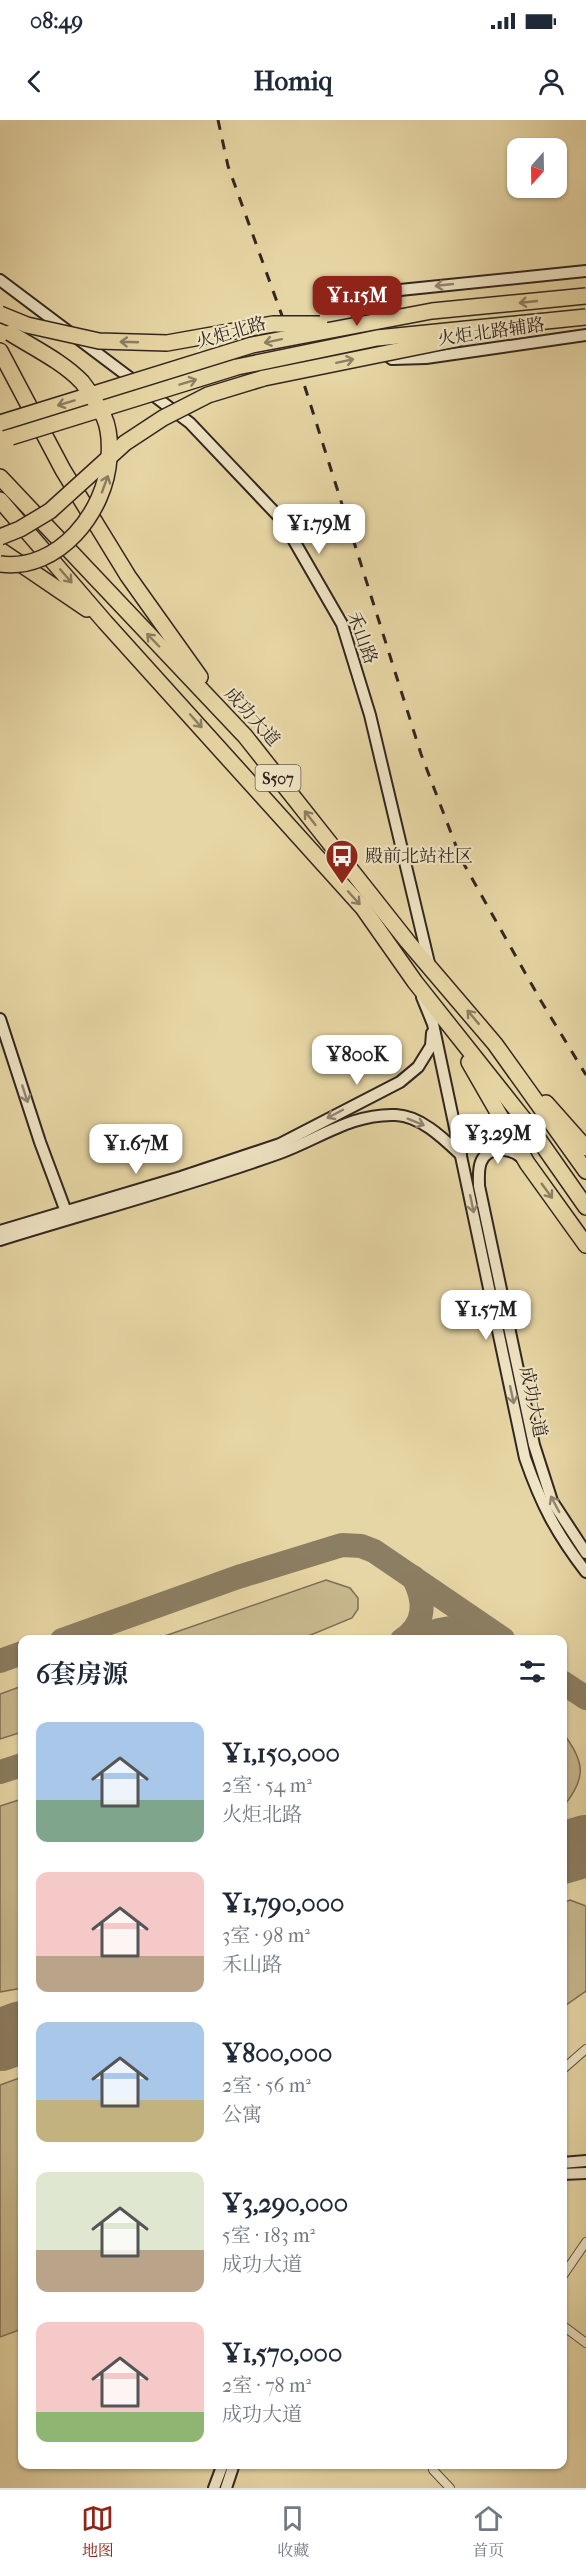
<!DOCTYPE html>
<html lang="zh">
<head>
<meta charset="utf-8">
<style>
	:root { --surface:#fff; --page:#f6f6f7; --text:#1f2937; --muted:#747a83; --line:#e0e1e3; --accent:#8f2418 }
	body { margin:0; font-family:"IM FELL French Canon","Noto Serif SC",serif; background:var(--page); color:var(--text); height:100vh; display:flex; flex-direction:column; font-size:22px; white-space:nowrap }
	* { box-sizing:border-box; margin:0 }
	p { font-size:20px; color:var(--muted) }
	.icon { flex:none; width:33px; height:33px; fill:none; stroke:currentColor; stroke-width:2; stroke-linecap:round; stroke-linejoin:round }
	.map { position:relative; flex:1; overflow:hidden }
	.panel { position:absolute; left:18px; top:1515px; width:549px; height:834px; display:flex; flex-direction:column; background:var(--surface); border-radius:12px; box-shadow:0 2px 4px #0004 }
	.panel>* { flex:none }
	.needle { width:39px; rotate:200deg }
	.fabs { position:absolute; left:507px; top:18px; display:grid; gap:12px }
	.fabs a { display:grid; place-items:center; width:60px; height:60px; border-radius:12px; background:var(--surface); box-shadow:0 2px 4px #0004; font-size:30px }
	.price { position:absolute; translate:-50% -51px; padding:0 14px; border-radius:12px; background:#fff; color:#222; font-size:20px; line-height:39px; filter:drop-shadow(0 2px 3px #0008) }
	.price::after { content:''; position:absolute; left:50%; top:36px; width:18px; height:14px; margin-left:-9px; background:inherit; clip-path:polygon(0 0,100% 0,50% 100%) }
	.price.active { background:var(--accent); color:#fff }
	ul { padding:0; list-style:none }
	li { display:flex; align-items:center; gap:18px; height:150px; padding:0 18px }
	li span { display:grid; place-items:center; flex:none; width:168px; height:120px; border-radius:12px; color:#555 }
	li>.icon { margin-inline-start:auto }
	span .icon { width:72px; height:72px; fill:#fffc; stroke-width:1 }
	li b { font-size:26px }
	h2 { display:flex; justify-content:space-between; align-items:center; height:72px; padding:0 18px; font-size:26px }
	.status { display:flex; justify-content:space-between; align-items:center; height:42px; padding:0 30px; background:var(--surface); direction:ltr }
	.status svg { height:16px; fill:currentColor }
	header { display:flex; justify-content:space-between; align-items:center; height:78px; padding:0 18px; background:var(--surface); font-size:27px; font-weight:700 }
	.menu { display:flex; justify-content:space-around; align-items:center; height:84px; border-top:2px solid var(--line); background:var(--surface); font-size:16px; color:var(--muted) }
	.menu a { display:grid; justify-items:center; gap:3px }
	.menu .active { color:var(--accent) }
	.map>svg:first-child { display:block }
</style>
</head>
<body>
<div class="status"><b>08:49</b><svg viewBox="0 0 49 12"><path d="M0 12V9h3v3zM5 12V6h3v6zM10 12V3h3v9zM15 12V0h3v12zM26 1h20v11H26zM47 4h2v5h-2z"/></svg></div>
<header><svg class="icon" aria-label="back" viewBox="0 0 24 24"><path d="M15 5l-7 7 7 7"/></svg>Homiq<svg class="icon" aria-label="person" viewBox="0 0 24 24"><circle cx="12" cy="8" r="4"/><path d="M4 21q1-7 8-7t8 7"/></svg></header>
<div class="map">
<svg width="586" height="2368" viewBox="0 0 586 2368">
	<rect width="100%" height="100%" fill="#e7d6a5"/>
	<filter id="stains"><feTurbulence type="fractalNoise" baseFrequency=".00333" numOctaves="4"/><feColorMatrix values="0 0 0 0 .2 0 0 0 0 .09 0 0 0 0 .02 0 0 0 .5 -.17"/></filter>
	<radialGradient id="worn" r=".72"><stop offset=".6" stop-color="#630" stop-opacity="0"/><stop offset="1" stop-color="#630" stop-opacity=".3"/></radialGradient>
	<g fill="#c8b88e" stroke="#7d6f56" stroke-width="1.5">
		<polygon points="326,1460 350,1468 358,1478 358,1489 352,1498 301,1519 156,1519"/>
		<polygon points="22,1566 22,1612 0,1619 0,1574"/>
		<path d="M563,1613C586,1643 586,1659 563,1687Z"/>
		<polygon points="22,1679 22,1868 0,1872 0,1686"/>
		<polygon points="570,1780 586,1786 586,1871 563,1887 563,1783"/>
		<polygon points="22,1957 22,2209 0,2217 0,1965"/>
	</g>
	<g fill="none" stroke-linecap="round" stroke-linejoin="round">
		<g stroke="#8c7e62" stroke-width="24">
			<polyline points="62,1520 238,1457 342,1425 361,1426 374,1431 503,1519"/>
			<path d="M402,1520C426,1504 426,1481 413,1457"/>
			<path d="M406,1520C432,1511 460,1501 487,1513"/>
			<polyline points="0,1541 22,1533"/>
			<polyline points="562,1562 586,1578"/>
			<polyline points="0,1652 22,1645"/>
			<polyline points="562,1733 586,1725"/>
			<polyline points="0,1918 7,1918"/>
		</g>
		<g stroke="#8c7e62" stroke-width="62">
			<polyline points="562,1733 586,1726"/>
			<polyline points="0,1920 22,1912"/>
		</g>
		<g stroke="#5f5240" stroke-width="10">
			<g id="street">
				<polyline points="562,1950 586,1929"/>
				<polyline points="562,2157 586,2122"/>
				<polyline points="562,2205 586,2223"/>
				<polyline points="433,2344 433,2350 450,2368"/>
			</g>
		</g>
		<g stroke="#32261f" stroke-width="14">
			<g id="secondary">
				<polyline points="586,151 400,170 383,175 375,186 371,212 376,226 392,239 426,238 586,215"/>
				<polyline points="0,160 190,303 282,400 342,504 370,595 429,843"/>
				<path d="M422,877L433,904L525,1338C541,1384 556,1413 586,1452"/>
				<polyline points="0,899 40,1022 68,1097"/>
				<path d="M521,1037C510,1028 488,1025 481,1042C478,1049 479,1058 479,1066L534,1325L552,1381L586,1433"/>
				<polyline points="0,1111 181,1057 280,1024 400,962 418,947 431,926 432,913"/>
				<path d="M0,1120C93,1091 188,1066 280,1033C319,1019 352,993 396,995C421,996 444,1019 461,1035"/>
				<polyline points="562,2043 586,2041"/>
				<polyline points="562,2054 586,2053"/>
				<polyline points="214,2368 223,2344"/>
				<polyline points="226,2368 234,2344"/>
			</g>
		</g>
		<g stroke="#32261f" stroke-width="18">
			<g id="highway">
				<polyline points="0,231 63,350 128,456 200,557"/>
				<polyline points="0,357 245,616 408,822 495,924 586,1051"/>
				<polyline points="0,380 105,502 363,788 415,862 530,1007 586,1087"/>
				<polyline points="0,430 87,489"/>
				<polyline points="469,942 527,1043 586,1125"/>
				<polyline points="546,983 586,1028"/>
			</g>
		</g>
		<use href="#street" stroke="#efe4c4" stroke-width="8"/>
		<use href="#secondary" stroke="#efe4c4" stroke-width="10"/>
		<use href="#highway" stroke="#e7d6a5" stroke-width="15"/>
		<polyline stroke="#32261f" stroke-width="3" stroke-dasharray="10 10" stroke-linecap="butt" points="218,0 228,46 285,204 421,634 461,739 541,881 586,955"/>
		<g stroke="#32261f" stroke-width="18" stroke-linecap="butt">
			<g id="highway-bridge">
				<polyline points="0,194 27,205 99,221 167,223 273,204 320,204"/>
				<polyline points="0,303 252,225 432,191 586,176"/>
				<polyline points="11,317 237,247 377,218 586,197"/>
				<polyline points="0,417 20,409 50,391 125,323 163,298 208,275 264,258 461,218"/>
				<path d="M0,444C59,452 106,391 109,338C110,324 110,310 104,297C98,286 90,272 82,262C63,242 34,228 10,213"/>
			</g>
		</g>
		<use href="#highway-bridge" stroke="#e7d6a5" stroke-width="15"/>
	</g>
	<defs><path id="oneway-shaft" d="M-6 0H5M1.5-3L5.5 0L1.5 3" fill="none" stroke-width="1.6" stroke-linecap="round" stroke-linejoin="round" transform="scale(1.5)"/></defs>
	<g stroke="#908572">
		<use href="#oneway-shaft" transform="translate(444 165) rotate(174)"/>
		<use href="#oneway-shaft" transform="translate(25 974) rotate(72)"/>
		<use href="#oneway-shaft" transform="translate(335 994) rotate(152)"/>
		<use href="#oneway-shaft" transform="translate(416 1002) rotate(22)"/>
		<use href="#oneway-shaft" transform="translate(472 1084) rotate(78)"/>
		<use href="#oneway-shaft" transform="translate(512 1275) rotate(78)"/>
		<use href="#oneway-shaft" transform="translate(555 1384) rotate(-118)"/>
	</g>
	<g stroke="#8c7e62">
		<use href="#oneway-shaft" transform="translate(528 182) rotate(174)"/>
		<use href="#oneway-shaft" transform="translate(273 221) rotate(168)"/>
		<use href="#oneway-shaft" transform="translate(129 222) rotate(-178)"/>
		<use href="#oneway-shaft" transform="translate(345 241) rotate(-12)"/>
		<use href="#oneway-shaft" transform="translate(188 262) rotate(-17)"/>
		<use href="#oneway-shaft" transform="translate(66 283) rotate(163)"/>
		<use href="#oneway-shaft" transform="translate(105 364) rotate(-70)"/>
		<use href="#oneway-shaft" transform="translate(66 456) rotate(49)"/>
		<use href="#oneway-shaft" transform="translate(153 520) rotate(-134)"/>
		<use href="#oneway-shaft" transform="translate(196 601) rotate(48)"/>
		<use href="#oneway-shaft" transform="translate(310 698) rotate(-128)"/>
		<use href="#oneway-shaft" transform="translate(354 778) rotate(48)"/>
		<use href="#oneway-shaft" transform="translate(473 897) rotate(-130)"/>
		<use href="#oneway-shaft" transform="translate(547 1071) rotate(54)"/>
	</g>
	<defs>
		<g id="bus-pin" transform="scale(1.725)"><path d="M0 17L-7.5 6A9.5 9.5 0 1 1 7.5 6Z" fill="#8f2418" stroke="#efe4c4"/><path d="M-5-6H5V4H4V6H2V4H-2V6H-4V4H-5ZM-3.5-4V0h7V-4ZM-3.5 1.2v1.5H-2V1.2ZM2 1.2v1.5H3.5V1.2Z" fill="#fff"/></g>
	</defs>
	<g fill-rule="evenodd">
		<use href="#bus-pin" x="342" y="736"/>
	</g>
	<g text-anchor="middle" dominant-baseline="central" stroke-width="4.5" stroke-linejoin="round" paint-order="stroke">
		<rect fill="#efe4c4" stroke="#6b5f50" stroke-width="1.5" x="255.5" y="645" width="45" height="26" rx="4.5"/>
		<g font-size="16" font-weight="bold" fill="#32261f">
			<text x="278" y="658">S507</text>
		</g>
		<g font-size="18" fill="#32261f" stroke="#efe4c4">
			<text transform="translate(491 212) rotate(-8)">火炬北路辅路</text>
			<text transform="translate(231 213) rotate(-16)">火炬北路</text>
			<text transform="translate(362 518) rotate(70)">禾山路</text>
			<text transform="translate(252 597) rotate(48)">成功大道</text>
			<text transform="translate(533 1282) rotate(78)">成功大道</text>
		</g>
		<g font-size="18" fill="#32261f" stroke="#efe4c4" text-anchor="start">
			<text x="365" y="736">殿前北站社区</text>
		</g>
	</g>
	<rect width="100%" height="100%" filter="url(#stains)"/>
	<rect width="100%" height="100%" fill="url(#worn)"/>
</svg>
<div class="fabs">
<a><svg class="needle" viewBox="-14 -14 28 28"><path d="M0-13l5 13h-10z" fill="#e53935"/><path d="M0 13l5-13h-10z" fill="#747a83"/></svg></a>
</div>
<b class="price active" style="left:357px;top:207px">¥1.15M</b>
<b class="price" style="left:319px;top:435px">¥1.79M</b>
<b class="price" style="left:357px;top:966px">¥800K</b>
<b class="price" style="left:498px;top:1045px">¥3.29M</b>
<b class="price" style="left:136px;top:1055px">¥1.67M</b>
<b class="price" style="left:486px;top:1221px">¥1.57M</b>
<section class="panel">
<h2>6套房源<svg class="icon" aria-label="filters" viewBox="0 0 24 24"><path d="M4 7h16M4 17h16"/><circle cx="9" cy="7" r="2"/><circle cx="15" cy="17" r="2"/></svg></h2>
<ul>
<li><span style="background:linear-gradient(#a9c7e8 65%,#7fa58c 0)"><svg class="icon" aria-label="home" viewBox="0 0 24 24"><path d="M3 11l9-7 9 7M6 9v11h12V9"/></svg></span><div><b>¥1,150,000</b><p>2室 · 54 m²</p><p>火炬北路</p></div></li>
<li><span style="background:linear-gradient(#f6c9c9 70%,#b9a48a 0)"><svg class="icon" aria-label="home" viewBox="0 0 24 24"><path d="M3 11l9-7 9 7M6 9v11h12V9"/></svg></span><div><b>¥1,790,000</b><p>3室 · 98 m²</p><p>禾山路</p></div></li>
<li><span style="background:linear-gradient(#a9c7e8 65%,#c2b280 0)"><svg class="icon" aria-label="home" viewBox="0 0 24 24"><path d="M3 11l9-7 9 7M6 9v11h12V9"/></svg></span><div><b>¥800,000</b><p>2室 · 56 m²</p><p>公寓</p></div></li>
<li><span style="background:linear-gradient(#dfe7d0 65%,#b9a48a 0)"><svg class="icon" aria-label="home" viewBox="0 0 24 24"><path d="M3 11l9-7 9 7M6 9v11h12V9"/></svg></span><div><b>¥3,290,000</b><p>5室 · 183 m²</p><p>成功大道</p></div></li>
<li><span style="background:linear-gradient(#f6c9c9 75%,#8fb573 0)"><svg class="icon" aria-label="home" viewBox="0 0 24 24"><path d="M3 11l9-7 9 7M6 9v11h12V9"/></svg></span><div><b>¥1,570,000</b><p>2室 · 78 m²</p><p>成功大道</p></div></li>
</ul>
</section>
</div>
<nav class="menu">
<a class="active"><svg class="icon" aria-label="map" viewBox="0 0 24 24"><path d="M3 6l6-2 6 2 6-2v14l-6 2-6-2-6 2zM9 4v14M15 6v14"/></svg>地图</a>
<a><svg class="icon" aria-label="saved" viewBox="0 0 24 24"><path d="M7 4h10v16l-5-4-5 4z"/></svg>收藏</a>
<a><svg class="icon" aria-label="home" viewBox="0 0 24 24"><path d="M3 11l9-7 9 7M6 9v11h12V9"/></svg>首页</a>
</nav>
</body>
</html>
